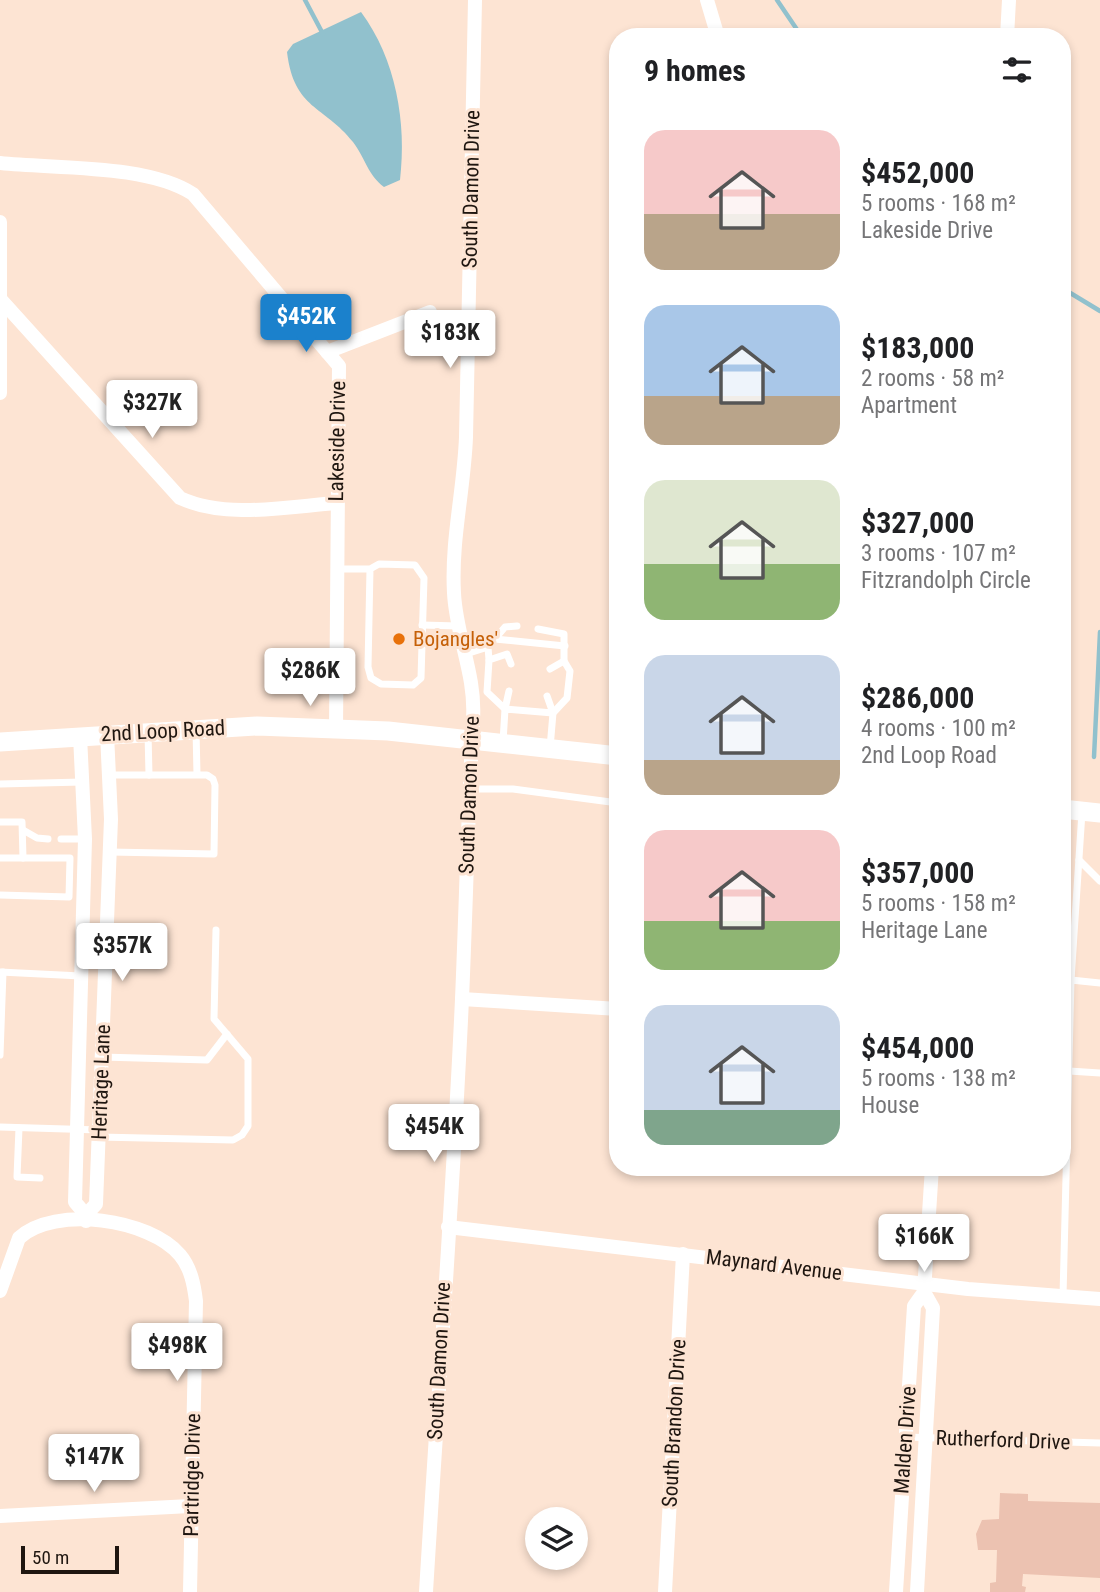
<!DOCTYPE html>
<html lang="en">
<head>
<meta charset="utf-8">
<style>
	:root { --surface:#fff; --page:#f6f6f6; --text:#202124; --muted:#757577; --accent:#1b81cc }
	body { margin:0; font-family:"Roboto Condensed",sans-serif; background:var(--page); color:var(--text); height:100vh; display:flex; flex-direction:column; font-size:26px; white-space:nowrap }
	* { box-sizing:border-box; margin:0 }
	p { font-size:23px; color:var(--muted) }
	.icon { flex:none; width:38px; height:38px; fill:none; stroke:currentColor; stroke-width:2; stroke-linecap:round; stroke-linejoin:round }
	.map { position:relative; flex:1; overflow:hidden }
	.side { position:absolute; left:609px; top:28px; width:462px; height:1148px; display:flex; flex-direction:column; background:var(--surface); border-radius:28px; box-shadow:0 4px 10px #0003 }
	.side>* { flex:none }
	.controls { position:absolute; left:525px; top:1507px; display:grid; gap:14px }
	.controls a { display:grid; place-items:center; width:63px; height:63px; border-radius:50%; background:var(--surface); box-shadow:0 4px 10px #0003; font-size:35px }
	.scale { position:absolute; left:21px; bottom:18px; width:98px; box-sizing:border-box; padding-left:7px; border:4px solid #1f1610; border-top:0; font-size:19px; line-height:24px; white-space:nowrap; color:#1f1610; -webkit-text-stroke:5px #fde4d3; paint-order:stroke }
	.price { position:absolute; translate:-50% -60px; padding:0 16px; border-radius:7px; background:#fff; color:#222; font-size:23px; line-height:46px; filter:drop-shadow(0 2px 4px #0008) }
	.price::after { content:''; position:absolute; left:50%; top:42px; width:21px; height:16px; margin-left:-10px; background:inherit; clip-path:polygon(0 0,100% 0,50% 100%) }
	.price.on { background:var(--accent); color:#fff }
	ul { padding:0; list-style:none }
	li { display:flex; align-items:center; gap:21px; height:175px; padding:0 35px }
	li span { display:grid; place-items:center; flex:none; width:196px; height:140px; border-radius:21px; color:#555 }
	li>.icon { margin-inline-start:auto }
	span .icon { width:84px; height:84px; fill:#fffc; stroke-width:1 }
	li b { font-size:30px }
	h2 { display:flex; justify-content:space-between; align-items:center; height:84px; padding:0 35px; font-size:30px }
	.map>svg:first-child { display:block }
</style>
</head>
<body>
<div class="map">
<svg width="1100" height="1592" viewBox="0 0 1100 1592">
	<rect width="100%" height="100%" fill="#fde4d3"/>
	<path fill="#91c1cd" d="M361,12C396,59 407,123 400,180L384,187C368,175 365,158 353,142C324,105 294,110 287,52L293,44Z"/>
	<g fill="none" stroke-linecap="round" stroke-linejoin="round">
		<g stroke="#91c1cd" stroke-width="4.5">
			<polyline points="305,0 323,34"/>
			<polyline points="777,0 802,37"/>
			<polyline points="1062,288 1100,311"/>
			<polyline points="1094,757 1100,632"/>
		</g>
	</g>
	<polygon fill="#ecc2b1" points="1000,1493 1028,1494 1028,1501 1100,1503 1100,1578 1023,1574 1022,1586 1026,1587 1025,1592 990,1592 990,1583 996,1582 997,1550 978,1550 976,1534 982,1520 999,1519"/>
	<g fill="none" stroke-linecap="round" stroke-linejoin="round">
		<g stroke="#fff" stroke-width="7">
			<polyline points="336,569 370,569 368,667 371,678 381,684 413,685 421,678 424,578 415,565 379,564 370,569"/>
			<polyline points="422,625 458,626"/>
			<polyline points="538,629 564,634 564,661"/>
			<polyline points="495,639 565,646"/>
			<polyline points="488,647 505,627 517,626"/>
			<polyline points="466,654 488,647 489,660"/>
			<polyline points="550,669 564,661 570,671 567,698 553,713 550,748"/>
			<polyline points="509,691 505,709 487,692 489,660 507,654 511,664"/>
			<polyline points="196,730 197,774"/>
			<polyline points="148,733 149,775"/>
			<polyline points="503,742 505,709 553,713 547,696"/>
			<polyline points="109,775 207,775 213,779 215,785 214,854 110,852"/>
			<polyline points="0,784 82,782"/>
			<polyline points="469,789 513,789 618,803"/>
			<polyline points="0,822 22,822 23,858"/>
			<polyline points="23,830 37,838 48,839"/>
			<polyline points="61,839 85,839"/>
			<polyline points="0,858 70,858 69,897 0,895"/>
			<polyline points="1079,860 1100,881"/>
			<polyline points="0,972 81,976"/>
			<polyline points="1071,980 1082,812"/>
			<polyline points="0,1055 3,972"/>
			<polyline points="102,1057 207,1060 227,1034"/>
			<polyline points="1069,1071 1100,1073"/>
			<polyline points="0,1127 99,1130"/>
			<polyline points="19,1128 17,1177 40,1178"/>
			<polyline points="99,1137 233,1140 242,1135 248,1126 248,1059 214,1019 216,930"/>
			<polyline points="1063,1296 1071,980 1100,983"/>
			<polyline points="906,1437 1100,1443"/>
		</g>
		<g stroke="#fff" stroke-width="14">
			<polyline points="707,0 718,37"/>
			<polyline points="1007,37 1009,0"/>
			<path d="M0,163C56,169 147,164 193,194L339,366L336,729"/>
			<polyline points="0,222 0,393"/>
			<path d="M2,301L180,498C226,519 286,507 336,503"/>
			<polyline points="327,352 430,312"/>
			<polyline points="80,736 85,839 75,1202 86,1215"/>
			<polyline points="462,999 618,1009"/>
			<polyline points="86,1221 86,1215 96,1204 111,819 107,734"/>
			<polyline points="448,1227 968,1289 1100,1299"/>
			<path d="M0,1291L19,1238C55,1205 150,1219 180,1255C191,1268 194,1285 196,1301L190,1592"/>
			<polyline points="924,1292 932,1167"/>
			<polyline points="0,1516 190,1506"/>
			<path d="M426,1592C438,1394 453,1197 462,999C466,906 468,812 473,719C476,675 456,636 454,593C451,540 464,490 466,437L475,0"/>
			<polyline points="665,1592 683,1254"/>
			<polyline points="896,1592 914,1306 924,1292 933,1308 917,1592"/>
		</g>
		<g stroke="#fff" stroke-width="19">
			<polyline points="0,742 257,726 388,731 618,756"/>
			<polyline points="1062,809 1100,813"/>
		</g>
	</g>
	<circle fill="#e8710a" stroke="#fde4d3" stroke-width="2.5" cx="399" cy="639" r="7"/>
	<g text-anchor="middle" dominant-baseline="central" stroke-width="6" stroke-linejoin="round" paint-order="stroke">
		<g font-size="21" fill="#1f1610" stroke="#fde4d3">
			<text transform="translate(471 189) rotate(-89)">South Damon Drive</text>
			<text transform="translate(337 441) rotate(-89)">Lakeside Drive</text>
			<text transform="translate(163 731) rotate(-3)">2nd Loop Road</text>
			<text transform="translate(469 795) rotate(-88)">South Damon Drive</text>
			<text transform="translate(101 1082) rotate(-88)">Heritage Lane</text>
			<text transform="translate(774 1265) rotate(7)">Maynard Avenue</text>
			<text transform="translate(439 1361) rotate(-87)">South Damon Drive</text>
			<text transform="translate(674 1423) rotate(-87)">South Brandon Drive</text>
			<text transform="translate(905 1440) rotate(-86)">Malden Drive</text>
			<text transform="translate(1003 1440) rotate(2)">Rutherford Drive</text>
			<text transform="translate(192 1475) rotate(-89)">Partridge Drive</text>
		</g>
		<g font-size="21" fill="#c56008" stroke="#fde4d3" text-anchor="start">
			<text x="413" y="639">Bojangles'</text>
		</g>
	</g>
</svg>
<div class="controls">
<a><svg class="icon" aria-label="layers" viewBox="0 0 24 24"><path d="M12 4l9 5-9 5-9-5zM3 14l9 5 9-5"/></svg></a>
</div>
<div class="scale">50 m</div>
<b class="price on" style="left:306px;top:354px">$452K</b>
<b class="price" style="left:450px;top:370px">$183K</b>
<b class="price" style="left:152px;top:440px">$327K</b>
<b class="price" style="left:310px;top:708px">$286K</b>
<b class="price" style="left:122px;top:983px">$357K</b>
<b class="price" style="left:434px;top:1164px">$454K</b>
<b class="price" style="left:924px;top:1274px">$166K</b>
<b class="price" style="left:177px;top:1383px">$498K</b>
<b class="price" style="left:94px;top:1494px">$147K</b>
<section class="side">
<h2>9 homes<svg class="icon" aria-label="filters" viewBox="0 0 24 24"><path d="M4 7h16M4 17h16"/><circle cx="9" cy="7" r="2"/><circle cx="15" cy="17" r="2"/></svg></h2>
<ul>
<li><span style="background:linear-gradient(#f6c9c9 60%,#b9a48a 0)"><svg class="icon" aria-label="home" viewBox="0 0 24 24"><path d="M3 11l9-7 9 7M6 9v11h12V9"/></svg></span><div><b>$452,000</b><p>5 rooms · 168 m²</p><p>Lakeside Drive</p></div></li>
<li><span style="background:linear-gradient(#a9c7e8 65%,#b9a48a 0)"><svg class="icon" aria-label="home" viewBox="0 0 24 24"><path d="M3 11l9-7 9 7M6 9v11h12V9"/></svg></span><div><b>$183,000</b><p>2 rooms · 58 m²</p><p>Apartment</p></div></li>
<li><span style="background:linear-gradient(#dfe7d0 60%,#8fb573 0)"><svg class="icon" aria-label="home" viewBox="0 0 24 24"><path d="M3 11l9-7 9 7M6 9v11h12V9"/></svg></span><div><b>$327,000</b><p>3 rooms · 107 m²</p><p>Fitzrandolph Circle</p></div></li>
<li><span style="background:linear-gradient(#c9d6e8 75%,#b9a48a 0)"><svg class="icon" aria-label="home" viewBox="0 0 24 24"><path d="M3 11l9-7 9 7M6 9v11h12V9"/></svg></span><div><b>$286,000</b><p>4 rooms · 100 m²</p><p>2nd Loop Road</p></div></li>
<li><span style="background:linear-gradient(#f6c9c9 65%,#8fb573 0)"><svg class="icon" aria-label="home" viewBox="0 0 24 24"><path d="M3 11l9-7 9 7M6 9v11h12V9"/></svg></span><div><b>$357,000</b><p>5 rooms · 158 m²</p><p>Heritage Lane</p></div></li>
<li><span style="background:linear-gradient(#c9d6e8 75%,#7fa58c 0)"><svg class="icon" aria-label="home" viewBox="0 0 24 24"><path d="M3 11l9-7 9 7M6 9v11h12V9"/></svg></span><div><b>$454,000</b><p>5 rooms · 138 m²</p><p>House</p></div></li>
</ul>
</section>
</div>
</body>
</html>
